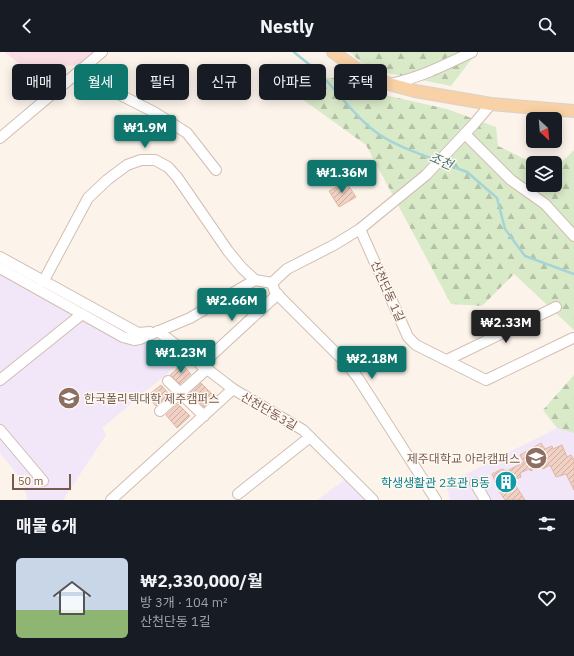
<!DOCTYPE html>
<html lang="ko">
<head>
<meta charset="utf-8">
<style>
	:root { --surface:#171b24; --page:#242831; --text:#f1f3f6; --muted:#9ea1a6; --accent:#0f766e }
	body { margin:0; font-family:"IBM Plex Sans","Noto Sans KR",sans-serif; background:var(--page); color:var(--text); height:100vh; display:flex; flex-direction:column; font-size:15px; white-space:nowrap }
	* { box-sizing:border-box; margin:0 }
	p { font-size:13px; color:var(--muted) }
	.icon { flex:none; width:22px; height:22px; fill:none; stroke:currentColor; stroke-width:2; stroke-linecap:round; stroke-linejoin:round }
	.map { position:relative; height:448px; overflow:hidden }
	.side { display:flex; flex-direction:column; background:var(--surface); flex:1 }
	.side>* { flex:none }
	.banner { position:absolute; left:12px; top:12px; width:550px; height:36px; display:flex; gap:8px }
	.needle { width:26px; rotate:154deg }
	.tools { position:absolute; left:526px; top:60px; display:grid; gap:8px }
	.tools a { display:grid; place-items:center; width:36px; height:36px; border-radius:6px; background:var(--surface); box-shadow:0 2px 10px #0003; font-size:20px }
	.scale { position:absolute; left:12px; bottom:10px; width:59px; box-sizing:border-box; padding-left:4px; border:2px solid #77594e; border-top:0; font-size:11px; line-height:14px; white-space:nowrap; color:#77594e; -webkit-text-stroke:3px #fff8f1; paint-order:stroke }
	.price { position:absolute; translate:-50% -34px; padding:0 9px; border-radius:4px; background:var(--accent); color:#fff; font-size:13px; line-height:26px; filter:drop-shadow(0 1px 2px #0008) }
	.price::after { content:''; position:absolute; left:50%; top:24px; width:12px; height:9px; margin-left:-6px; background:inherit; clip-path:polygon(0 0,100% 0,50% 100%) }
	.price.selected { background:#222; color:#fff }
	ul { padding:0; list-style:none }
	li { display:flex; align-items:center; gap:12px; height:100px; padding:0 16px }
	li span { display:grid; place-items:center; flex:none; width:112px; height:80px; border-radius:6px; color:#555 }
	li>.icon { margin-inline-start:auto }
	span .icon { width:48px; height:48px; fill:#fffc; stroke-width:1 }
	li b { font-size:17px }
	h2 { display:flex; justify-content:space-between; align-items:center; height:48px; padding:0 16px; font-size:17px }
	.tag { padding:0 14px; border-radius:6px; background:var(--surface); box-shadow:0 2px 10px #0003; font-size:14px; line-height:36px }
	.tag.selected { background:var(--accent); color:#fff }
	header { display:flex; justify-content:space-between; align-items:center; height:52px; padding:0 16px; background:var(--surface); font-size:18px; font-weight:700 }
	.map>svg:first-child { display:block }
</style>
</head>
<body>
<header><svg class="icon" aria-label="back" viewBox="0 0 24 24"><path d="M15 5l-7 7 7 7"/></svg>Nestly<svg class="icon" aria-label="search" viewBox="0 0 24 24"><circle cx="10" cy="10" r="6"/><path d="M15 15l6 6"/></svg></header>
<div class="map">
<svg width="574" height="448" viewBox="0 0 574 448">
	<defs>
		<pattern id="forest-firs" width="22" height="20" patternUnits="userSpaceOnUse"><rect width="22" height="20" fill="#d9eac9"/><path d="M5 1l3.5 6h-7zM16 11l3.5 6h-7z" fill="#b5c1a5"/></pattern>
		<pattern id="building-hatch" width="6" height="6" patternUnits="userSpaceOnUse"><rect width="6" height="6" fill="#f1d1c3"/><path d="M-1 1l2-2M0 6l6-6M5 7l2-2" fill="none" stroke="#c8ada1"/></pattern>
	</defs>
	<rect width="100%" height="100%" fill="#fcf4eb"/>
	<g fill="#f1e7f9">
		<polygon points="0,211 148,293 169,301 175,315 102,376 106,383 63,448 28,448 21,427 0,401"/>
		<polygon points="557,376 574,379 574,448 450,448 446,432"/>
		<polygon points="346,427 366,448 317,448"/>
	</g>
	<polygon fill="#fadee4" points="5,0 95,0 81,13 24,16"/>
	<g fill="url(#forest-firs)">
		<polygon points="350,0 477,0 451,34 368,17"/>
		<polygon points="270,24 341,26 389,44 447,57 496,75 498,94 533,111 533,133 555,133 555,117 574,98 574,278 514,222 482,254 451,252 366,93"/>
		<polygon points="574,323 574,381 557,376 543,358"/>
	</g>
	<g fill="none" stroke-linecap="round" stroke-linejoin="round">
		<g stroke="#a5d4d8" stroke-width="2.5">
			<path d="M294,0C303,8 314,15 322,24C341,44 357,67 380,83C395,93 419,102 436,108"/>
			<polyline points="441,110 467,120 497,146 505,177 525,204 574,222"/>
		</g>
	</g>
	<g fill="url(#building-hatch)" stroke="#e3b6a4">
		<polygon points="346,130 356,145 339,155 329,139"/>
		<polygon points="182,312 191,322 180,332 170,323"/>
		<polygon points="201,331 215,345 204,355 190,341"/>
		<polygon points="161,333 169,342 156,354 147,344"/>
		<polygon points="178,352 190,364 177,376 166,363"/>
		<polygon points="541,391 545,397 552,394 553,397 562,393 567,405 571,403 574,408 574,438 566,422 556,425 550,413 543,417 540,412 531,419 529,417 520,421 521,425 516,427 516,434 525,448 505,448 499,439 492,422 502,417 507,419 524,410 520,403"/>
	</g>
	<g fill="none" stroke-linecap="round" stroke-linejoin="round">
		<g stroke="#d1bdb3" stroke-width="12">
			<g id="minor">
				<polyline points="77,21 154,60 187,81 216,118"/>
				<path d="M390,32C419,26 445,13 472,0"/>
				<polyline points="465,82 511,128 545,152 574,184"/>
				<polyline points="0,86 102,0"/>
				<polyline points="360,177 408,285 416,293 486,328 573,286"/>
				<polyline points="0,205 138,281 150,280"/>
				<polyline points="0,216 123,285 134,288 140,287 190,266 255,228"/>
				<polyline points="43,230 88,146 107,128 127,113 141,108 155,108 168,115 177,125 228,199 242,216 255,228 272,231"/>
				<polyline points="272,231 287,217 334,193 360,177 426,123 474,72 491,52"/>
				<polyline points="272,231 275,240 346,311 358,326 436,448"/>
				<polyline points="158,279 233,337 303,378 373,448"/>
				<polyline points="447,308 556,255"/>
				<polyline points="201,313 278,242"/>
				<polyline points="0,328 82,262"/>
				<polyline points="168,329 204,364"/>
				<polyline points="160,359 207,317"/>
				<polyline points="0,378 43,429"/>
				<polyline points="475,431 485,448"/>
				<polyline points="238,442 310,385"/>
				<polyline points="111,448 233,337"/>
			</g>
		</g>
		<g stroke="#d9d1cd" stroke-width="14">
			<polyline id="major" points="333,0 364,22 389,32 415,39 491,52 574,59"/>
		</g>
		<use href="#minor" stroke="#fff" stroke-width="10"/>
		<use href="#major" stroke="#f8d2a6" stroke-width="12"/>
	</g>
	<defs>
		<g id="university-disc" transform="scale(1.15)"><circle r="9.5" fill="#8d6e63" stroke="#fff8f1"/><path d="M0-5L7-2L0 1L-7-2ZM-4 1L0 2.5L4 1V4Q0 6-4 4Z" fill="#fff"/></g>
		<g id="building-disc" transform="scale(1.15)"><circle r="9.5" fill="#0f9aa8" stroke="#fff8f1"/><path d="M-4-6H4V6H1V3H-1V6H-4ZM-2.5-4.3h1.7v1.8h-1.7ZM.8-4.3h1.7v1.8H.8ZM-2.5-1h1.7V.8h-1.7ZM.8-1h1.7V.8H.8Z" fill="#fff"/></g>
	</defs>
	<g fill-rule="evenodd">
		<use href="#university-disc" x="69" y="346"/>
		<use href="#university-disc" x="536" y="406"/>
		<use href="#building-disc" x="506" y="430"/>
	</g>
	<g text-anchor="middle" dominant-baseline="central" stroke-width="3" stroke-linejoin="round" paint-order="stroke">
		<g font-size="12" fill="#77594e" stroke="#fff8f1">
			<text transform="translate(388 239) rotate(66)">산천단동 1길</text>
			<text transform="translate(269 359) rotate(30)">산천단동3길</text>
		</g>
		<g font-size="12" fill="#785e54" stroke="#fff8f1" text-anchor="start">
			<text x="84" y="346">한국폴리텍대학 제주캠퍼스</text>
			<text x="520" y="406" text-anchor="end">제주대학교 아라캠퍼스</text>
		</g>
		<g font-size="12" fill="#0d838f" stroke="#fff8f1" text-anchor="end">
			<text x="490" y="430">학생생활관 2호관 B동</text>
		</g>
		<g font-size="13" font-style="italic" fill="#41777c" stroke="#fff8f1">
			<text transform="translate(441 109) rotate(23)">조천</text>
		</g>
	</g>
</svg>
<div class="tools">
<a><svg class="needle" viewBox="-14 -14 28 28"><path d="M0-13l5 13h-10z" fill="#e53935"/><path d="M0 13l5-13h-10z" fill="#9ea1a6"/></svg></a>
<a><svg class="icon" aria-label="layers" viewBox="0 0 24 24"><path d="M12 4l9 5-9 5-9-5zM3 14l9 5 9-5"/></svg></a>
</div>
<div class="scale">50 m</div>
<b class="price" style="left:145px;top:97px">₩1.9M</b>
<b class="price" style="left:342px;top:142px">₩1.36M</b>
<b class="price" style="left:232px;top:270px">₩2.66M</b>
<b class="price selected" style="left:506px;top:292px">₩2.33M</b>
<b class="price" style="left:181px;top:322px">₩1.23M</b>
<b class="price" style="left:372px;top:328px">₩2.18M</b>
<div class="banner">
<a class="tag">매매</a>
<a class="tag selected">월세</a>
<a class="tag">필터</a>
<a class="tag">신규</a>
<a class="tag">아파트</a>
<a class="tag">주택</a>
</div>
</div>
<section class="side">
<h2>매물 6개<svg class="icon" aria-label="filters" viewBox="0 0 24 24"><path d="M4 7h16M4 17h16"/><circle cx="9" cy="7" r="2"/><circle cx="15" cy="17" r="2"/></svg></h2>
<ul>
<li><span style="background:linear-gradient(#c9d6e8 65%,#8fb573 0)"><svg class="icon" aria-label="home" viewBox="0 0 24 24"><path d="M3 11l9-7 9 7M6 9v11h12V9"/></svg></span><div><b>₩2,330,000/월</b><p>방 3개 · 104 m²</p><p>산천단동 1길</p></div><svg class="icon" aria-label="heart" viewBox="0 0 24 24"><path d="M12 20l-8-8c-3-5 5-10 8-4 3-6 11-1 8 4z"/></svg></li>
</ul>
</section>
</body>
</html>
